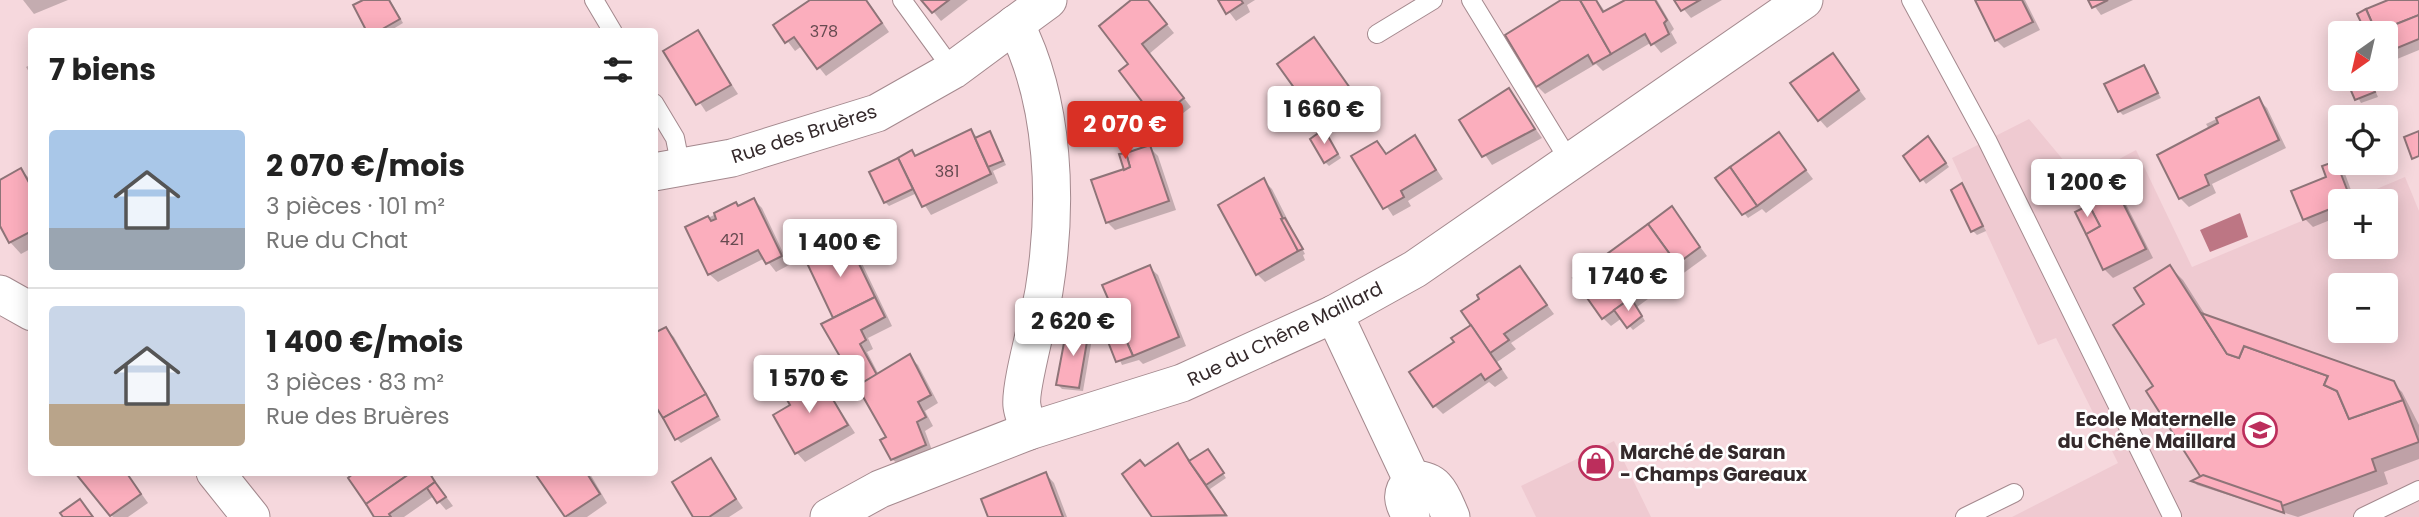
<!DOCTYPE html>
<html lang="fr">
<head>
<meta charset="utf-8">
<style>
	:root { --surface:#fff; --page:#f2f2f2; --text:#222; --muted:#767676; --line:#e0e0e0; --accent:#d93025 }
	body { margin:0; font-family:Poppins,sans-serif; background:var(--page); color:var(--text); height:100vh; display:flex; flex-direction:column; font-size:26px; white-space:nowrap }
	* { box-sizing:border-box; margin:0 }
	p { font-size:23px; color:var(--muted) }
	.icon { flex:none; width:38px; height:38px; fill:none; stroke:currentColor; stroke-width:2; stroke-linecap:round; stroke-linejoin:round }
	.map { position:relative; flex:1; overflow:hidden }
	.panel { position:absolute; left:28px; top:28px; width:630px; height:448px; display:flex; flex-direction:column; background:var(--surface); border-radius:7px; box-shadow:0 4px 18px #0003 }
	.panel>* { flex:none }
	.needle { width:46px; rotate:214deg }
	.controls { position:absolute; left:2328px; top:21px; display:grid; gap:14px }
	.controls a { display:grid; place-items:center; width:70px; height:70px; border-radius:7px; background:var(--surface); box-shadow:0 4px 18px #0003; font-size:35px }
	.price { position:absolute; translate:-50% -60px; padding:0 16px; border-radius:7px; background:#fff; color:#222; font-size:23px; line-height:46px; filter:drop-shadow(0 2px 4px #0008) }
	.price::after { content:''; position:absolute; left:50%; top:42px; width:21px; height:16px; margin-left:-10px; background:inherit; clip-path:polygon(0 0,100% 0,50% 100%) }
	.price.active { background:var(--accent); color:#fff }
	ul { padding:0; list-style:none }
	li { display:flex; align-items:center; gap:21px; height:175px; padding:0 21px }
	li+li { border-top:2px solid var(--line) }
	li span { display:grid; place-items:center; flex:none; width:196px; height:140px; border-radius:7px; color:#555 }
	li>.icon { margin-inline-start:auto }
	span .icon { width:84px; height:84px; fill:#fffc; stroke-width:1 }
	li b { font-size:30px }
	h2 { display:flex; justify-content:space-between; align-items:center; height:84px; padding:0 21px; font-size:30px }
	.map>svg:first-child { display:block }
</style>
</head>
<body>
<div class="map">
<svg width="2419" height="517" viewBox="0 0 2419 517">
	<rect width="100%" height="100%" fill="#f6d8dd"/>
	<g fill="#efcad1" fill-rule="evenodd">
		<path d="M2029,119L2080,180L2136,150L2192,267L2340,205V247H2385V201H2348L2405,177L2419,211V517H2012L2118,463L2056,338L2038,345L1952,158ZM2340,285H2385V331H2340Z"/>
		<polygon points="1614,441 1651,517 1536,517 1521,486"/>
	</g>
	<polygon fill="#bd7684" points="2240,213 2248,237 2210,252 2200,230"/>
	<g fill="#0003">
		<polygon points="23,0 68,0 34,14"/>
		<polygon points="366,0 390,0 403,23 388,32 369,32"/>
		<polygon points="813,0 867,0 889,32 826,76 802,46 795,51 776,26"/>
		<polygon points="924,0 968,0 941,21"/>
		<polygon points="1134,0 1147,0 1174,33 1149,54 1191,107 1165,127 1157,119 1131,64"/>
		<polygon points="1220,0 1255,0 1247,5 1250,12 1236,21"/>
		<polygon points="1565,0 1597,0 1606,13 1628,0 1657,0 1674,29 1671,32 1677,43 1661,53 1652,42 1603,71 1596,64 1545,94 1537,86"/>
		<polygon points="1676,0 1722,0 1691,18"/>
		<polygon points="1977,0 2025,0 2040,30 2004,48 1996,40"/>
		<polygon points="2090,0 2133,0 2101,15"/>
		<polygon points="2393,0 2419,0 2419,50 2385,64 2385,33 2367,33 2359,14"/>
		<polygon points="698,33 738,94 706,112 666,52"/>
		<polygon points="1314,39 1357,97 1323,121 1314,113"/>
		<polygon points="1833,55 1866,99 1827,128 1819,119"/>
		<polygon points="32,64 32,77 26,67"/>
		<polygon points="2144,67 2161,98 2123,115 2119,111"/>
		<polygon points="2348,79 2370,79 2378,97 2361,103"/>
		<polygon points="1508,90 1542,138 1492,165 1461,120"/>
		<polygon points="2258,99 2267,108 2286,148 2212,184 2216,193 2189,207 2180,198 2188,139 2209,129 2206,124"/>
		<polygon points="971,131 978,138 989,133 993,137 1006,165 993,171 998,183 931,215 917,193 889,206 885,202 899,160 912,152 916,157"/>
		<polygon points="1324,131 1341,158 1329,166 1325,162"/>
		<polygon points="1779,135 1813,179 1766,213 1762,209 1748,218 1717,178"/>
		<polygon points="1415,137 1443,179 1408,201 1411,206 1393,216 1354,157 1377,143 1387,155"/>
		<polygon points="1928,138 1949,167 1926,184 1905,156"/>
		<polygon points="1149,147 1158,156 1176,210 1115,230 1107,222 1126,171"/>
		<polygon points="2335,163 2344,171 2355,201 2340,201 2340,216 2313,227 2305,219"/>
		<polygon points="21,170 32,181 32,248 21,254 10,242 0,223 0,182"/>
		<polygon points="1264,181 1272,189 1305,254 1303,255 1305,260 1265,282 1257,274"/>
		<polygon points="1962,185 1986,231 1977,235 1973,231"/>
		<polygon points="2116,193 2125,202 2153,258 2113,278 2104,269"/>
		<polygon points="754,200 762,208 789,265 776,272 765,258 718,282 709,274 688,228 736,204 739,208"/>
		<polygon points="1672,209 1707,256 1637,307 1645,321 1633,330 1622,318 1611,326 1603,318"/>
		<polygon points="848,243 856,251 892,326 868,338 873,349 867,352 879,375 909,356 918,365 938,403 925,411 933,426 925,431 933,453 901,467 892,459 889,437 835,318"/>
		<polygon points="1149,267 1158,275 1186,346 1143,364 1139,360 1122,365 1106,330 1121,323"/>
		<polygon points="2170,267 2183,280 2206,316 2393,383 2402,392 2419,425 2419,459 2384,472 2388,484 2298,517 2197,485 2194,482 2203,477 2155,386 2146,304"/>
		<polygon points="1520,268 1554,314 1511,343 1516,349 1497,362 1508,378 1495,387 1489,382 1443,414 1435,406 1456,343"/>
		<polygon points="1093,306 1097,310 1083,391 1062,389 1058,385 1072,309"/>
		<polygon points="666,329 674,337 721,420 681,443 677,439"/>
		<polygon points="818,376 855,433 805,462 797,453 775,415 793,405"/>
		<polygon points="1178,446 1192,462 1211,456 1226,478 1210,489 1228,517 1154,517 1124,474 1146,468"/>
		<polygon points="710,460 743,508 729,517 695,517"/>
		<polygon points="81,472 126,472 148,503 128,517 113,517"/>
		<polygon points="428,472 453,506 446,510 434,496 404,517 376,517"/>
		<polygon points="536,472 589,472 607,503 587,517 568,517"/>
		<polygon points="1046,474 1054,483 1067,517 990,517"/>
	</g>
	<g fill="#fbaebd" stroke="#8e7478" stroke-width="2">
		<polygon points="363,0 389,0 400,19 377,32 367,32 353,5"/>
		<polygon points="810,0 866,0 882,23 817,69 794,37 785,43 773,25"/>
		<polygon points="921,0 949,0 932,13"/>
		<polygon points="1131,0 1148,0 1167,24 1142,44 1184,98 1156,120 1119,71 1128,64 1099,26"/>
		<polygon points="1218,0 1241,0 1243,3 1226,14"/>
		<polygon points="1561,0 1580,0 1611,54 1593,64 1588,55 1536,87 1505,35"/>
		<polygon points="1580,0 1596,0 1603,12 1625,0 1655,0 1667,20 1664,23 1669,34 1651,45 1645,34 1611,54"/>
		<polygon points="1674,0 1700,0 1681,11"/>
		<polygon points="1975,0 2022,0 2033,22 1995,41"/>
		<polygon points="2088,0 2108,0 2092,8"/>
		<polygon points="2388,0 2419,0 2419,15 2376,32 2366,9"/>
		<polygon points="2366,9 2376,32 2374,33 2366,33 2357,14"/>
		<polygon points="2419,15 2419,39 2385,53 2385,33 2374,33"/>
		<polygon points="698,30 731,85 696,105 663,51"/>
		<polygon points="1314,37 1350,88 1313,114 1277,64"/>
		<polygon points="1833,53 1859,90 1818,121 1790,83"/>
		<polygon points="2144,65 2158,93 2118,112 2104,84"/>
		<polygon points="2346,79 2369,79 2375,92 2355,100"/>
		<polygon points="1509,88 1535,129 1482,157 1459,120"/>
		<polygon points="2259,97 2279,140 2205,175 2209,185 2179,199 2157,155 2218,123 2216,118"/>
		<polygon points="971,129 991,174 922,207 898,158 912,150 915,156"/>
		<polygon points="1324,129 1338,154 1324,163 1310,139"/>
		<polygon points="990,131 1003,161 988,167 975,138"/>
		<polygon points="2419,131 2419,156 2412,159 2404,137"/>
		<polygon points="1779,132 1806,170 1757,206 1730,167"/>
		<polygon points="1415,135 1436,170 1401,191 1404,197 1383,209 1351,156 1377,141 1386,154"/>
		<polygon points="1928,136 1946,163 1920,181 1903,156"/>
		<polygon points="1150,145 1169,201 1106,223 1091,180 1130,167 1126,153"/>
		<polygon points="1126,153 1130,167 1124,170 1119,154"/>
		<polygon points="898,158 913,189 884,203 869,172"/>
		<polygon points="2336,161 2351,200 2340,201 2340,205 2303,220 2291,191 2326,177 2322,166"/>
		<polygon points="1730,167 1757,206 1742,215 1715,178"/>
		<polygon points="21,168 32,188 32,231 9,243 0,226 0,180"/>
		<polygon points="1264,178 1298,251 1256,275 1218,205"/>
		<polygon points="1962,183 1983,226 1971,232 1951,190"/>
		<polygon points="2117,191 2146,249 2103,270 2086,234 2100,226 2089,205"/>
		<polygon points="754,198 782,256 766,264 758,250 708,275 685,227 708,216 711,221 716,219 714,213 736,202 738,206"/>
		<polygon points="2089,205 2100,226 2086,234 2075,212"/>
		<polygon points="1672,206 1700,247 1677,264 1648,224"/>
		<polygon points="1285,218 1303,249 1298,251 1281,219"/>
		<polygon points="1648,224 1677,264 1631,298 1600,259"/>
		<polygon points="848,241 875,297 833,318 806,261"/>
		<polygon points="1600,259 1631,298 1602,319 1573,278"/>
		<polygon points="1150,265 1179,337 1133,356 1102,285"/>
		<polygon points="2170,265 2227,354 2239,358 2244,346 2328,376 2324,385 2337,391 2349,419 2403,400 2419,442 2372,459 2376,471 2282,506 2200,476 2146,391 2153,386 2113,325 2144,304 2134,288"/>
		<polygon points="1520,266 1547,305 1504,334 1509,340 1490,353 1461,311 1479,299 1477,295"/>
		<polygon points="875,297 885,317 861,330 866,340 860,344 877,375 857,386 821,324"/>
		<polygon points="1631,298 1642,316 1627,328 1614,310"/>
		<polygon points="1080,304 1094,305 1089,330 1067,327 1071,307 1079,308"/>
		<polygon points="2201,313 2394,381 2403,400 2349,419 2337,391 2324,385 2328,376 2244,346 2239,358 2227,354"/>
		<polygon points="1118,322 1133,356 1116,362 1103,329"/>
		<polygon points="1471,325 1501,369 1485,380 1481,374 1433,407 1409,372 1454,342 1451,338"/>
		<polygon points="666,327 706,394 663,418 654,404 654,333"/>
		<polygon points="1067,327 1089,330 1079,388 1056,385"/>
		<polygon points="910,354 931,395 918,402 926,417 917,422 926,445 891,460 880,440 886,437 857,386"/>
		<polygon points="818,374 848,425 795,454 773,415 790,405 783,393"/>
		<polygon points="706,394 718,416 675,440 663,418"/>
		<polygon points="1178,443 1189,461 1226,515 1152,517 1122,474 1140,460 1145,466"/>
		<polygon points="1208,449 1224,473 1206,485 1189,461"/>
		<polygon points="711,458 736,499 709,517 693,517 672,482"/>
		<polygon points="126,472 141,494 110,516 76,474"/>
		<polygon points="355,472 412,472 366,504 348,478"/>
		<polygon points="412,472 429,472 435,482 389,514 391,517 374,517 366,504"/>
		<polygon points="534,472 586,472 600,494 565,517"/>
		<polygon points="1046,472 1063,517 988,517 981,499"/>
		<polygon points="2203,475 2281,502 2284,513 2191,481"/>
		<polygon points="435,482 446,497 437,503 427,488"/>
		<polygon points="80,499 93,517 63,517 60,513"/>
	</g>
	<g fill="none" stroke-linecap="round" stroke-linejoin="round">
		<g stroke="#a4898e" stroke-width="20">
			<g id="lane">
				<polyline points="594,0 613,32"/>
				<polyline points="902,0 953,70"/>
				<polyline points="1471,0 1570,162"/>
				<polyline points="1911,0 1987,140 2172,516"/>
				<polyline points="1377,34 1433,0"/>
				<polyline points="654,103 675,138 681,168"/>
				<polyline points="1965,517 2014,493"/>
				<polyline points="2363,517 2419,490"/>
			</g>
		</g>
		<g stroke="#a4898e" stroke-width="39">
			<g id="street">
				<path d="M1015,24C1055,102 1058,204 1044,291C1040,315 1019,388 1022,406C1023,414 1027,423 1029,431"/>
				<polyline points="654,172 732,158 877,113 953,70 1048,0"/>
				<polyline points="0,294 32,312"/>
				<polyline points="1334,314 1412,480"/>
				<polyline points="215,472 251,517"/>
				<polyline points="829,517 880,489 1029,431 1182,383 1334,314 1415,269 1804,0"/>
				<path d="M1411,517C1403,501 1399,494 1412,480C1438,478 1442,497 1451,517"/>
			</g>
		</g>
		<use href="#lane" stroke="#fff" stroke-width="18"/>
		<use href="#street" stroke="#fff" stroke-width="37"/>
	</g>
	<defs>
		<g id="school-ring" transform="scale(1.75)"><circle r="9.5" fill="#fff" stroke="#bc2e5c" stroke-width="1.5"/><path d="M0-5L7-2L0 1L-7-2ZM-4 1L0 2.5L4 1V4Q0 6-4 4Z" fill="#bc2e5c"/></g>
		<g id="shop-ring" transform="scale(1.75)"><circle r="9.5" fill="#fff" stroke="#bc2e5c" stroke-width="1.5"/><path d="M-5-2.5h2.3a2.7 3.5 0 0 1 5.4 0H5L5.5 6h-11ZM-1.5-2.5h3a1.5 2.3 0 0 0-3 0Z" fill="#bc2e5c"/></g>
	</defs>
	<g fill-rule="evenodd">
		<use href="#school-ring" x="2260" y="430"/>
		<use href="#shop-ring" x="1596" y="463"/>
	</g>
	<g text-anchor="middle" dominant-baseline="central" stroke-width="5" stroke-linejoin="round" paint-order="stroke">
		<g font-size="16" fill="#664a50">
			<text x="824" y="31">378</text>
			<text x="947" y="171">381</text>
			<text x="732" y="239">421</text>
		</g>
		<g font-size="19" fill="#34292b" stroke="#fff">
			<text transform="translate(804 134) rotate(-18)">Rue des Bruères</text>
			<text transform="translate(1285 334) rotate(-26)">Rue du Chêne Maillard</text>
		</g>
		<g font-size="19" font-weight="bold" fill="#34292b" stroke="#fff" text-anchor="end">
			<text x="2236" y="419">Ecole Maternelle<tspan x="2236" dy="22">du Chêne Maillard</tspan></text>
			<text x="1620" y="452" text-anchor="start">Marché de Saran<tspan x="1620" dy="22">- Champs Gareaux</tspan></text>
		</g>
	</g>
</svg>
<div class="controls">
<a><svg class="needle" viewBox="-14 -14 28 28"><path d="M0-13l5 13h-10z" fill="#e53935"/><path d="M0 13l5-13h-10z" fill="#767676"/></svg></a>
<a><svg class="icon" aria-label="locate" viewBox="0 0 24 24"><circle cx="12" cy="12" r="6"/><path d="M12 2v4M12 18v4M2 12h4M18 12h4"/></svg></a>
<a>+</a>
<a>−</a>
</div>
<b class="price" style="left:1324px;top:146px">1 660 €</b>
<b class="price active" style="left:1125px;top:161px">2 070 €</b>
<b class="price" style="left:2087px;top:219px">1 200 €</b>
<b class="price" style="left:840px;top:279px">1 400 €</b>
<b class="price" style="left:1628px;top:313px">1 740 €</b>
<b class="price" style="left:1073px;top:358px">2 620 €</b>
<b class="price" style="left:809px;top:415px">1 570 €</b>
<section class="panel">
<h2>7 biens<svg class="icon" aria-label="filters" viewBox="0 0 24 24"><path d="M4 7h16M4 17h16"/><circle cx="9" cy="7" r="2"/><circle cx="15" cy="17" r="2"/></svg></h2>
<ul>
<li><span style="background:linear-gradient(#a9c7e8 70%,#9aa5b1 0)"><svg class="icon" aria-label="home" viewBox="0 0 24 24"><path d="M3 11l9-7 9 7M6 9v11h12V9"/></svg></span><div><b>2 070 €/mois</b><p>3 pièces · 101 m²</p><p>Rue du Chat</p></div></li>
<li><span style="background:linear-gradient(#c9d6e8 70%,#b9a48a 0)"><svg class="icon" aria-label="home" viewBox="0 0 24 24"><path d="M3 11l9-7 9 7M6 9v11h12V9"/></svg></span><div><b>1 400 €/mois</b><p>3 pièces · 83 m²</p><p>Rue des Bruères</p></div></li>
</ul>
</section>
</div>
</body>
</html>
